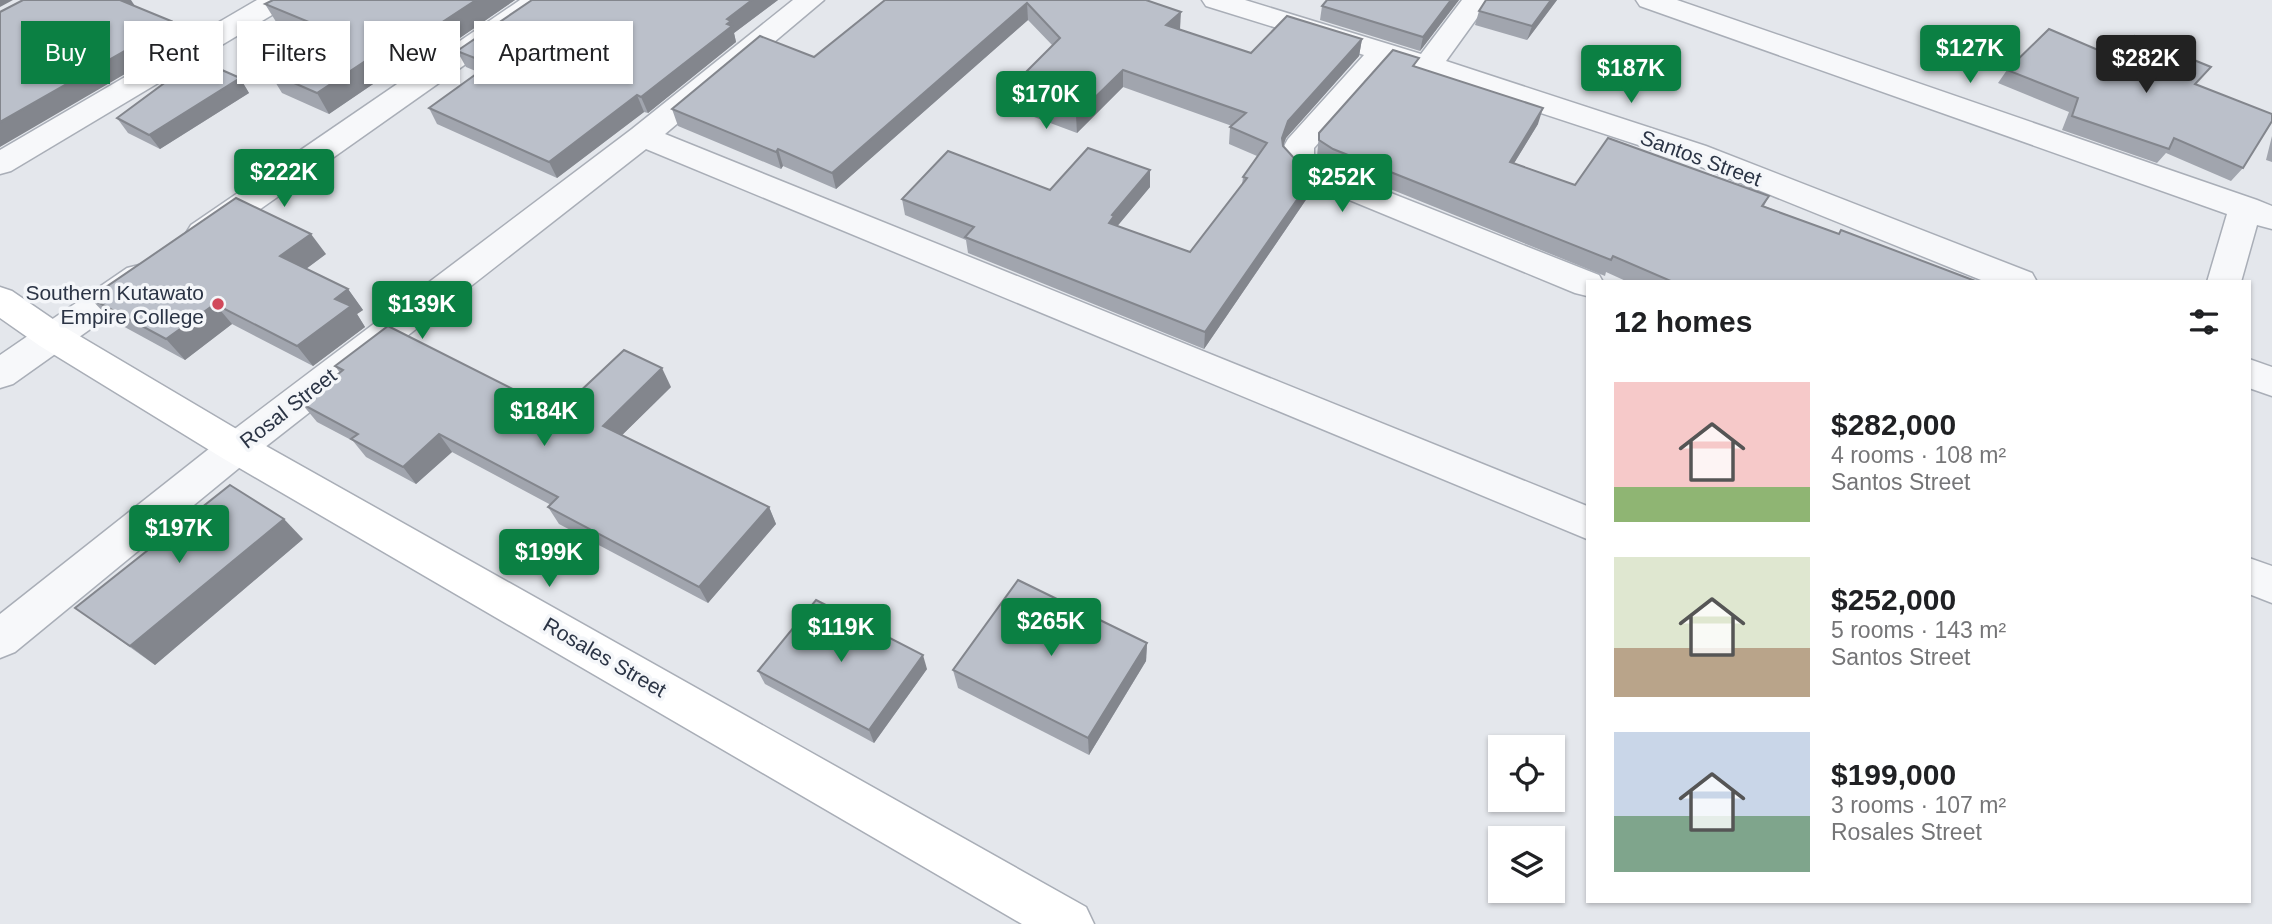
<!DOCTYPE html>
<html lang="en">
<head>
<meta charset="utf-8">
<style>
	:root { --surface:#fff; --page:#f6f6f6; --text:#202124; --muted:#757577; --accent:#0b8043 }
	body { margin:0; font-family:Helvetica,sans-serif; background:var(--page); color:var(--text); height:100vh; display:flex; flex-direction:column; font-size:26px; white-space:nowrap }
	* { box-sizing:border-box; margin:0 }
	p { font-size:23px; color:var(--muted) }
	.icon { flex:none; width:38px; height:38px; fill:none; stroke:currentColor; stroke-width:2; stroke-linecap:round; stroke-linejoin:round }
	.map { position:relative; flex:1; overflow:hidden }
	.panel { position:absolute; left:1586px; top:280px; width:665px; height:623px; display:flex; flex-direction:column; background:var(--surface); border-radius:0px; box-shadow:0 2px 5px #0004 }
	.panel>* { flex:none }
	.banner { position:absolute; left:21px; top:21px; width:665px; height:63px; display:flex; gap:14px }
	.tools { position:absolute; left:1488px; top:735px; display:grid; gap:14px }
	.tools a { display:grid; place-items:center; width:77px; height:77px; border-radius:0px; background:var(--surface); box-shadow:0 2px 5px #0004; font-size:35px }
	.price { position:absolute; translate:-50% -60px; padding:0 16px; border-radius:7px; background:var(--accent); color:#fff; font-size:23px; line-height:46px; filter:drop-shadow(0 2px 4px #0008) }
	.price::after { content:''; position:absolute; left:50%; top:42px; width:21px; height:16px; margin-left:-10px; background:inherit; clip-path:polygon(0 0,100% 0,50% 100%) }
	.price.on { background:#222; color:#fff }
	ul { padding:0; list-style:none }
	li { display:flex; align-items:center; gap:21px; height:175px; padding:0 28px }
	li span { display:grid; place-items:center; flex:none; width:196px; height:140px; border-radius:0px; color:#555 }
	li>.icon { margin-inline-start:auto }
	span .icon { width:84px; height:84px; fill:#fffc; stroke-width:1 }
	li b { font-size:30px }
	h2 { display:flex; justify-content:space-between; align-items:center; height:84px; padding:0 28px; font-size:30px }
	.chip { padding:0 24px; border-radius:0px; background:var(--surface); box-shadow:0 2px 5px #0004; font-size:24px; line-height:63px }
	.chip.on { background:var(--accent); color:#fff }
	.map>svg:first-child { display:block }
</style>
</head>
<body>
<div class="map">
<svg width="2272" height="924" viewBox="0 0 2272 924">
	<rect width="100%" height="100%" fill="#e4e7ec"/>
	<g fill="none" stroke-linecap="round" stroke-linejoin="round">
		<g stroke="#a9aeb7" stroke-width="3">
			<g id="minor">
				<polygon points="257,0 291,0 287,6 11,171 0,174 0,150"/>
				<polygon points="520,0 552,0 548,6 215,241 203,244 191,241 186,233 191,225"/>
				<polygon points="793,0 824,0 665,134 1587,506 1587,539 646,149 250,459 15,652 0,658 0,614 224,437 632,129"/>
				<path d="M1202,0H1245L1421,54L1462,0H1490L1446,61L1706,146L2032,273L2037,282H1986L1684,160L1389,63L1314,148V158L1335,171L1599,275L1603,282H1587V296L1575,293L1313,185C1293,174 1272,164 1288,139L1364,55L1206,6Z"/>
				<polygon points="1636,0 1677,0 2257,200 2272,206 2272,229 2257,225 2241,282 2207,282 2227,214 1640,6"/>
				<polygon points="139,265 151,268 156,277 151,286 13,384 0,388 0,355 127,268"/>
				<polygon points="2249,359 2272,367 2272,396 2249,388"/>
				<polygon points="2249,558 2272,566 2272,603 2249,594"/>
			</g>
		</g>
		<g stroke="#a9aeb7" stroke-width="3">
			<polygon id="secondary" points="0,287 12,291 66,328 250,437 1086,907 1094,924 1022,924 224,459 40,346 0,318"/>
		</g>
		<use href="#minor" fill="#f7f8fa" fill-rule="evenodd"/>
		<use href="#secondary" fill="#fff" fill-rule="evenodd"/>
	</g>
	<g fill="#a1a5ae">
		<polygon points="515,0 435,55 423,50 329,114 282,93 269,72 318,41 278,25 265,4"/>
		<polygon points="532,0 778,0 734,33 736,42 648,113 644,112 557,178 437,124 429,108 478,72 466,67 457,51"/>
		<polygon points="885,0 1146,0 1180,30 1251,53 1362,39 1359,56 1286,138 1283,145 1314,188 1204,349 968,253 966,240 905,215 902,199 1050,190 1150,170 1150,187 1117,226 1190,252 1242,185 1243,177 1257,156 1229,144 1230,127 1232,126 1123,87 1077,133 1010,108 1008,90 1053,46 1028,20 836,189 783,166 781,169 678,126 672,109 814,57"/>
		<polygon points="1327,0 1459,0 1420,51 1320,20 1322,6"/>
		<polygon points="1486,0 1557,0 1527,40 1475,25 1479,11"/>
		<polygon points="2119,59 2197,85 2243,168 2231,181 2166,153 2157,163 2062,130 2069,112 1998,83 2007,70"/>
		<polygon points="1417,67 1538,124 1514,163 1575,185 1769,196 1764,206 1839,234 1978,282 1628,282 1606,272 1605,276 1331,165 1317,157 1319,133"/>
		<polygon points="240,78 249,93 160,149 128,133 117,118"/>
		<polygon points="2272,136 2272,162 2266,160"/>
		<polygon points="326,254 306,269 348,289 363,310 357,314 365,327 313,366 232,324 185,360 110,319 90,298"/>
		<polygon points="335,366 558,412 671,387 622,435 769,507 776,524 708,603 559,524 548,507 551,505 452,452 416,484 366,457 353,441 317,422 302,404 340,373"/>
		<polygon points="303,539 155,665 75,608"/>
		<polygon points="1147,643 1146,661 1089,755 958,688 953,670"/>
		<polygon points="927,669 874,743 765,684 758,671"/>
	</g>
	<g fill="#83868d">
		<polygon points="0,0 13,0 0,7"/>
		<polygon points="116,0 131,0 137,9"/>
		<polygon points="476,0 515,0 435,55 424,34"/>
		<polygon points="752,0 778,0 734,33 736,42 648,113 641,97 727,19"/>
		<polygon points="1451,0 1459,0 1420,51 1423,37"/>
		<polygon points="1551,0 1557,0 1527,40 1532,26"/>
		<polygon points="1027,3 1028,20 836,189 832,173"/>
		<polygon points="1181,12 1180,29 1166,42 1166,25"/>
		<polygon points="171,21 183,37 159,51 161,53 0,147 0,122"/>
		<polygon points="412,30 423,50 329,114 317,93"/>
		<polygon points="1362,39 1359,56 1286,138 1280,155 1282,138 1288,121"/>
		<polygon points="1123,70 1123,87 1077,133 1076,116"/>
		<polygon points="240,78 249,93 160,149 149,135"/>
		<polygon points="637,95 644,112 557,178 549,162"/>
		<polygon points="1543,108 1538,124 1505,178 1510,162"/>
		<polygon points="778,149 783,166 781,169 776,152"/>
		<polygon points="1150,170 1150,187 1115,229 1109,223 1112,215"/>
		<polygon points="1317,171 1314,188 1204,349 1205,332"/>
		<polygon points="311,234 326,254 295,277 280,256"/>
		<polygon points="348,289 363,310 357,314 365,327 313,366 297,346 335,299"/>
		<polygon points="215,304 232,324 185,360 166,339"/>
		<polygon points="662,368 671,387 613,444 603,426"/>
		<polygon points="439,434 452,452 416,484 403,467"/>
		<polygon points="769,507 776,524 708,603 699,587"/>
		<polygon points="284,519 303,539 155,665 130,646"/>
		<polygon points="1147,643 1146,661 1089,755 1088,738"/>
		<polygon points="923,655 927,669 874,743 869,730"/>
	</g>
	<g fill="#bbc0ca" stroke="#83868d" stroke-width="2">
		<polygon points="23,0 120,0 171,21 146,36 149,37 0,122 0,12"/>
		<polygon points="273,0 476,0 424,34 412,30 317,93 269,72 333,32 265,4"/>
		<polygon points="532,0 752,0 727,19 731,21 727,24 732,26 641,97 637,95 549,162 429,108 490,64 457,51"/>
		<polygon points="885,0 1146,0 1181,12 1166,25 1251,53 1287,16 1362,39 1288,121 1282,138 1283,146 1293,157 1317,171 1205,332 965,237 974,227 902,199 948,151 1050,190 1088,148 1150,170 1112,215 1114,216 1109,223 1190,252 1247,178 1243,177 1267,143 1230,127 1246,113 1123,70 1076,116 1008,90 1060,38 1027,3 832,173 778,149 776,152 672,109 760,36 814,57"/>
		<polygon points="1327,0 1451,0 1423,37 1322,6"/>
		<polygon points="1486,0 1551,0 1532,26 1479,11"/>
		<polygon points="2049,29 2119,59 2135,36 2211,67 2195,84 2272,114 2272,121 2243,168 2174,138 2169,149 2072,116 2078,98 2007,70"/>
		<polygon points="1393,50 1419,58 1413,66 1543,108 1510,162 1575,185 1608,138 1769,196 1762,206 1839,234 1841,230 1978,282 1673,282 1613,256 1611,260 1333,149 1319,140 1319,133"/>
		<polygon points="197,59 240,78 149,135 117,118"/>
		<polygon points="236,198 311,234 280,256 348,289 335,299 351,306 297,346 215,304 166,339 90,298"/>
		<polygon points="388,326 558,412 624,350 662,368 603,426 769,507 699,587 548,507 558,497 439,434 403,467 351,439 358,434 302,404 343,370 335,366"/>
		<polygon points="230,485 284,519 130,646 75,608"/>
		<polygon points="1018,580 1147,643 1088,738 953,670"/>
		<polygon points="816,600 923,655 869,730 758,671"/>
	</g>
	<circle fill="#d1495b" stroke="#f4f6f9" stroke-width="2.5" cx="218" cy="304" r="7"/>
	<g text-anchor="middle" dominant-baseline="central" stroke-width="7" stroke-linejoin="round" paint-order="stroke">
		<g font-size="21" fill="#2b3445" stroke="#f4f6f9">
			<text transform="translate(1701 158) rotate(20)">Santos Street</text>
			<text transform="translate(288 408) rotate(-38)">Rosal Street</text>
			<text transform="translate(605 657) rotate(30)">Rosales Street</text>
		</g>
		<g font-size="21" fill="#2b3445" stroke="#f4f6f9" text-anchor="end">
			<text x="204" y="292">Southern Kutawato<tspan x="204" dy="24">Empire College</tspan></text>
		</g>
	</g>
</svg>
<div class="tools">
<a><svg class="icon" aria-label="locate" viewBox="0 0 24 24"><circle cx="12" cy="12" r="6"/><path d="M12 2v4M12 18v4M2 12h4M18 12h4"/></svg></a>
<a><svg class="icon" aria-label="layers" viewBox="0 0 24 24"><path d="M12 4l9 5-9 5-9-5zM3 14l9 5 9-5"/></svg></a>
</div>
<b class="price" style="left:1970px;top:85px">$127K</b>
<b class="price on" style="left:2146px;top:95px">$282K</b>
<b class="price" style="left:1631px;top:105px">$187K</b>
<b class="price" style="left:1046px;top:131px">$170K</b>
<b class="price" style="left:284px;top:209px">$222K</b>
<b class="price" style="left:1342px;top:214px">$252K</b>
<b class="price" style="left:422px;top:341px">$139K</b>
<b class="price" style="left:544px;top:448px">$184K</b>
<b class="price" style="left:179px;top:565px">$197K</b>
<b class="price" style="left:549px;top:589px">$199K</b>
<b class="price" style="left:1051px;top:658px">$265K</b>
<b class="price" style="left:841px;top:664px">$119K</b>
<div class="banner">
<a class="chip on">Buy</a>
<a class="chip">Rent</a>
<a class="chip">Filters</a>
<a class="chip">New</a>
<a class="chip">Apartment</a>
</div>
<section class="panel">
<h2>12 homes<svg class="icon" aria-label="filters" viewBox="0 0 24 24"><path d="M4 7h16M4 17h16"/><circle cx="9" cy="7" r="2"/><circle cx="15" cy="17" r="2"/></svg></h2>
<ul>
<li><span style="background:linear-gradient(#f6c9c9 75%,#8fb573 0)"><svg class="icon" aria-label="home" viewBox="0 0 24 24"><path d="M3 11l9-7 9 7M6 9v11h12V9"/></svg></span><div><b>$282,000</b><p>4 rooms · 108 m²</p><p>Santos Street</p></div></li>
<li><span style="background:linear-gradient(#dfe7d0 65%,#b9a48a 0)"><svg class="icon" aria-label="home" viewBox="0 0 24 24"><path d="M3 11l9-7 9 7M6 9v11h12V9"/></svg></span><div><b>$252,000</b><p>5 rooms · 143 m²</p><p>Santos Street</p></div></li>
<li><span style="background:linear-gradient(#c9d6e8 60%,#7fa58c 0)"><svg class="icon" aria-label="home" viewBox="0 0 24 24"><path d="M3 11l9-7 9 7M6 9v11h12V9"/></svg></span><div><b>$199,000</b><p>3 rooms · 107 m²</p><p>Rosales Street</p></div></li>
</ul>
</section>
</div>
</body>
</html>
